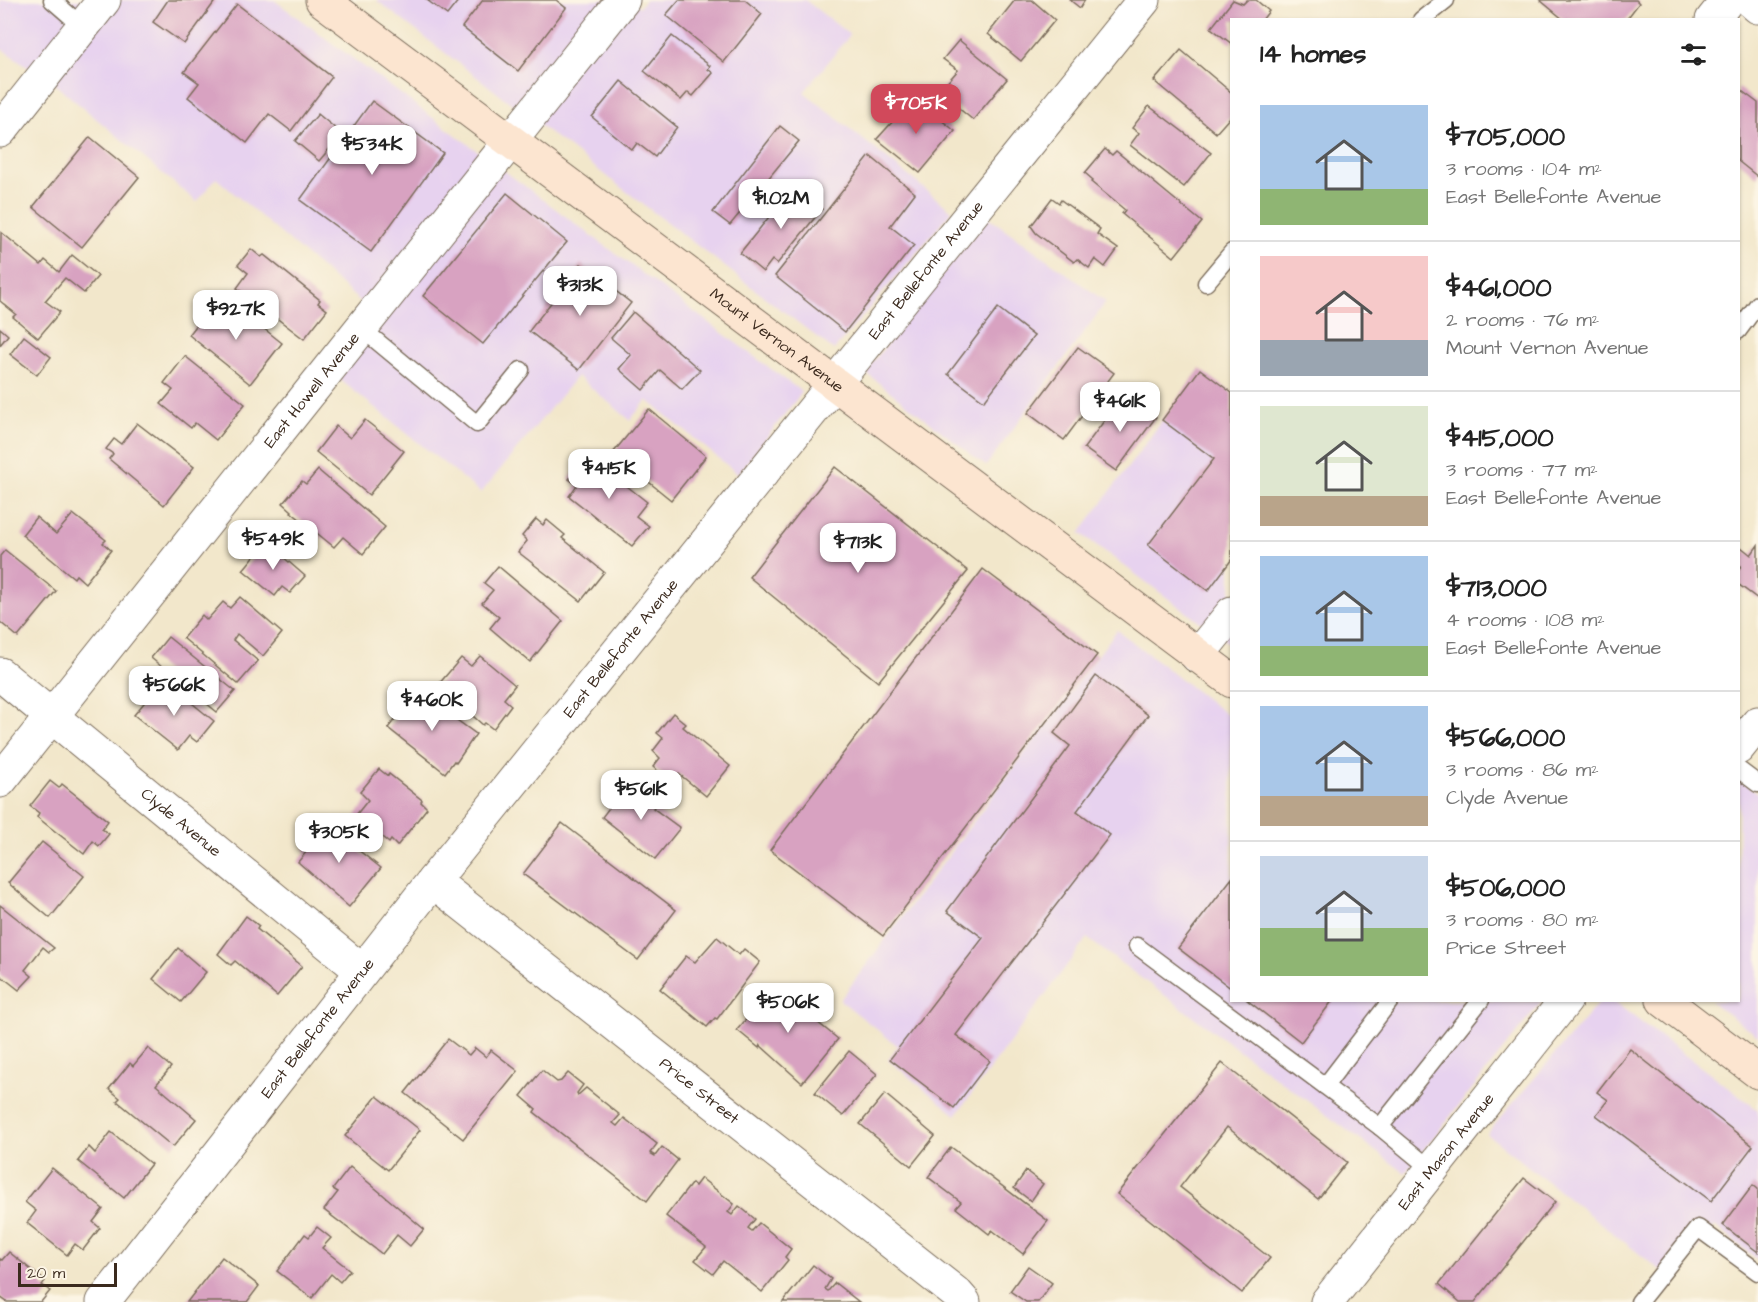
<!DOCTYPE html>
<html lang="en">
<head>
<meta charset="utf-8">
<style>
	:root { --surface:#fff; --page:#f2f2f2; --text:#222; --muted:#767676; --line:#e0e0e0; --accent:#d1495b }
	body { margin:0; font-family:"Architects Daughter",sans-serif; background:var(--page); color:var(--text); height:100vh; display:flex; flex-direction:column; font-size:22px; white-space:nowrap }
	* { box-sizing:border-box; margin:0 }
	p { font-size:20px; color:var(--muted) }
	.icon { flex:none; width:33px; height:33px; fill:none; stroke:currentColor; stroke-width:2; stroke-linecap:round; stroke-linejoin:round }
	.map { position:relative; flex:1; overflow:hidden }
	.panel { position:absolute; left:1230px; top:18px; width:510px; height:984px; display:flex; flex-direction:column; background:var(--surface); border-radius:0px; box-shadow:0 2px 4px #0004 }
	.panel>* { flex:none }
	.scale { position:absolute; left:18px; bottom:15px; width:99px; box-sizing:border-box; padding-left:6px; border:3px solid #3b2a1e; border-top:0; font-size:16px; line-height:21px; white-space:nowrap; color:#3b2a1e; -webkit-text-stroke:4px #fcf5e5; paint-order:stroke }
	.price { position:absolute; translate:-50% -51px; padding:0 14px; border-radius:12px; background:#fff; color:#222; font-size:20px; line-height:39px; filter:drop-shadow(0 2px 3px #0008) }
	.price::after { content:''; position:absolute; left:50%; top:36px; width:18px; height:14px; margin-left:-9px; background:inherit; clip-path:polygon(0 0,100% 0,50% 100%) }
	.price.active { background:var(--accent); color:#fff }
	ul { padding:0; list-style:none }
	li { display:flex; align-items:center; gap:18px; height:150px; padding:0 30px }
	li+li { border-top:2px solid var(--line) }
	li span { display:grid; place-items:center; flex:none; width:168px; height:120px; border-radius:0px; color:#555 }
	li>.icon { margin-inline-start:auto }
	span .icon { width:72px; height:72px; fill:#fffc; stroke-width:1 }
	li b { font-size:26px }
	h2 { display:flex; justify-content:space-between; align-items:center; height:72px; padding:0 30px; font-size:26px }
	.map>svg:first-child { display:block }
</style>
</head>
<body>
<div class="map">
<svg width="1758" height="1302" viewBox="0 0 1758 1302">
	<rect width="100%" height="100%" fill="#fcf5e5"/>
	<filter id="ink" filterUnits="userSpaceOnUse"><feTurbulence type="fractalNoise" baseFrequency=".0167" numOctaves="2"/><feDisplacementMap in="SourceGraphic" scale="12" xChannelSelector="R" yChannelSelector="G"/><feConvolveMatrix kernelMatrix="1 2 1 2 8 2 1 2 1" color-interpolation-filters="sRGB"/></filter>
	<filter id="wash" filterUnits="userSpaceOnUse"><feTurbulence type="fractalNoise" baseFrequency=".008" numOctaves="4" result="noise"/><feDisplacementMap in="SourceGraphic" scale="24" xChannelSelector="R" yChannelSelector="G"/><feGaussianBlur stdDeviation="1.35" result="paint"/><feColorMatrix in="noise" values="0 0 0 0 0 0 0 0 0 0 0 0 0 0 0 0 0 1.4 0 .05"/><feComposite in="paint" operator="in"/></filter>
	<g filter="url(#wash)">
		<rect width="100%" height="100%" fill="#f2e7cb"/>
		<g fill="#e7d2ef">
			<polygon points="0,0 274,0 802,392 738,474 647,400 630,420 577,376 481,493 338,378 382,320 216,178 197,202 52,82 0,48"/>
			<polygon points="376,0 631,0 639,7 645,0 805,0 850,35 804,92 952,211 834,350"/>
			<polygon points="988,217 1106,302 986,466 865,372"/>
			<polygon points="1200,369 1231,392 1231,645 1080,533"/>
			<polygon points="1117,630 1231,718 1232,1000 1542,1001 1405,1173 1087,938 956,1115 888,1060 898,1046 840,1000"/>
			<polygon points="1739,779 1758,793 1758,1036 1710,1001 1738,1000"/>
			<polygon points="1600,1001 1613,1001 1758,1110 1758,1260 1715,1226 1674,1281 1487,1134"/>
		</g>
		<g id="blocks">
			<g fill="#d8a2c1">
				<polygon points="168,0 216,0 184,44 153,22"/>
				<polygon points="427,0 459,0 447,15"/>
				<polygon points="483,0 556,0 566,8 518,71 462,27"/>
				<polygon points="679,0 745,0 762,14 724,62 666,15"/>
				<polygon points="1015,0 1032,0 1055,20 1021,61 988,34"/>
				<polygon points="1070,0 1085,0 1080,8"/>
				<polygon points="1233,0 1243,4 1247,0 1256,0 1269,11 1262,20 1232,20 1232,44 1211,28"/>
				<polygon points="1540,0 1636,0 1639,3 1626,20 1564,20"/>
				<polygon points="237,4 332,77 291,131 269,114 247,143 188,97 199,83 184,72"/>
				<polygon points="672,36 710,66 708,69 713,73 693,96 688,92 681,100 644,71"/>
				<polygon points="959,40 1007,79 973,120 939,92 958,70 943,59"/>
				<polygon points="1181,50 1232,93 1232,115 1216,133 1154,81"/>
				<polygon points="621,81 677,127 655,157 637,143 632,150 592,117"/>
				<polygon points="1738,88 1758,103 1758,177 1738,161"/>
				<polygon points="914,98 955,131 920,173 877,139"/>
				<polygon points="372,101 443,153 371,252 300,200"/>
				<polygon points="1149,106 1211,153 1184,187 1130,145 1139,133 1132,128"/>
				<polygon points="318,114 342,134 319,161 295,141"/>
				<polygon points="780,126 799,141 730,225 713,212"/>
				<polygon points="90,137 139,177 82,247 33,207"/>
				<polygon points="1105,149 1112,155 1116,151 1202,222 1174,257 1122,214 1125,210 1091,182 1093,180 1085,173"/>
				<polygon points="870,156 915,193 890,226 914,245 845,332 775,276"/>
				<polygon points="794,186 822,209 777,264 772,260 763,272 740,253"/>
				<polygon points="507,193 567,242 483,344 423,296"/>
				<polygon points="1052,198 1059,203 1061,200 1100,229 1097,234 1118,249 1105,267 1095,259 1089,268 1077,259 1074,262 1036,233 1031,226"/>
				<polygon points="1,232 41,265 45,260 59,272 72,255 98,276 84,293 65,278 45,301 60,312 38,338 13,317 16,314 0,301"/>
				<polygon points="251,249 261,257 264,255 320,300 318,303 327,310 304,339 237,288 248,273 238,265"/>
				<polygon points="581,264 631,303 579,370 529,331"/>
				<polygon points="213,304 231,318 238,308 282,343 250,384 189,335"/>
				<polygon points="998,308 1034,336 984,401 948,374"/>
				<polygon points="633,312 700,370 682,389 660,370 643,390 619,369 631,355 611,338"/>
				<polygon points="0,328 8,335 0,345"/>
				<polygon points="24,336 51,357 37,375 10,354"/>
				<polygon points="1078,347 1114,373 1064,440 1028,413"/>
				<polygon points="185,356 245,404 216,440 195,423 191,428 161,404 173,390 164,383"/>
				<polygon points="1200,369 1232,393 1232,559 1208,591 1148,545 1214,459 1162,420"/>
				<polygon points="1124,394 1156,417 1116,471 1084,448"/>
				<polygon points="649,409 706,456 671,500 613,453"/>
				<polygon points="365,420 404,451 369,495 316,452 336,426 350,438"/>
				<polygon points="137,423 194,467 164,505 109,459 113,454 106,449 114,439 121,444"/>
				<polygon points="588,455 647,502 636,516 649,526 632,546 569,496 577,485 569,479"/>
				<polygon points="835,467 968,571 878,682 749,577"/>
				<polygon points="318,470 385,527 363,554 343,537 334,547 291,512 292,511 283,503 302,481 306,484"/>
				<polygon points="73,514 106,540 103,543 111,550 85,583 76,575 74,578 22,535 36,517 56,534"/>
				<polygon points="536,519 543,525 547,520 565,535 562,538 604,572 581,601 518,552 527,541 522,536"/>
				<polygon points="266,542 305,576 290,593 282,587 275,596 243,570"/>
				<polygon points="1758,545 1758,599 1738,584 1738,570 1741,566 1738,564 1738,551 1741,547 1751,555"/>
				<polygon points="5,550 56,591 18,637 0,622 0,556"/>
				<polygon points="498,566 563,621 530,662 490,628 499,617 482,603 493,590 484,583"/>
				<polygon points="983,569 1097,655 883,936 770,850"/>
				<polygon points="240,597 282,633 263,656 237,634 233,640 258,661 238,684 183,638 202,615 207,620 223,602 230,608"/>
				<polygon points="168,637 235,691 217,712 151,658"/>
				<polygon points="480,656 515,685 504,699 511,705 493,729 485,723 483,725 438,685 461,658 471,666"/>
				<polygon points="1096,676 1148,715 1077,811 1110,835 956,1035 990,1061 954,1108 890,1059 983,938 947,911 1070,746 1054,733"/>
				<polygon points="159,685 166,691 171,686 214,721 197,742 189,736 178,750 134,715"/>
				<polygon points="417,691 476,734 456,763 454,761 445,773 388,728"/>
				<polygon points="673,713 686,724 683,727 730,766 706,796 679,774 672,783 653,767 660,758 653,751 663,738 657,733"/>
				<polygon points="379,769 388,776 389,774 422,800 421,802 427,808 397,846 391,840 389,843 356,815 368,800 360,792"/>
				<polygon points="50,781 59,788 62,784 108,821 102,829 109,834 99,846 93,841 84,854 37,817 39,813 30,806"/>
				<polygon points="642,785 660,799 653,808 680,828 655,859 602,817 625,787 635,795"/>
				<polygon points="562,823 676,910 638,960 523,874"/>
				<polygon points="336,825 355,841 352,845 381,868 349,907 298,862 307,851 304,849 320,829 327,835"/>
				<polygon points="42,842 84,876 50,918 8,883"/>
				<polygon points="1232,878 1232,989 1178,948"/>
				<polygon points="0,905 54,948 49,952 43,947 25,970 32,976 19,990 0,975"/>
				<polygon points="246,916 259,926 257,929 302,966 277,996 235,961 231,965 218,954"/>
				<polygon points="717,937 739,955 744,949 760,962 717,1019 715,1018 707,1027 660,989 686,956 695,962"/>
				<polygon points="178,948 206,972 181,1002 153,979"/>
				<polygon points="773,988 794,1005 797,1001 818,1018 816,1021 838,1039 802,1083 760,1045 759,1048 737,1030"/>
				<polygon points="1247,1000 1333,1000 1301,1042"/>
				<polygon points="448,1039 469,1055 475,1048 486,1057 491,1050 518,1071 463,1139 405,1093"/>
				<polygon points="148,1048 171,1067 156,1085 196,1119 173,1147 117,1101 120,1098 109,1089 130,1063 133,1066"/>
				<polygon points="1630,1049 1753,1146 1711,1201 1596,1115 1608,1100 1597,1092"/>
				<polygon points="849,1051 877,1074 843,1116 815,1093"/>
				<polygon points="1222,1063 1347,1162 1318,1199 1227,1127 1180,1187 1270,1258 1242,1293 1117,1194"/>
				<polygon points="542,1070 557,1082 561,1081 568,1073 583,1085 577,1093 578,1095 586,1088 620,1115 613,1123 617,1126 624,1118 657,1144 650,1153 655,1156 662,1147 678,1160 647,1201 534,1112 536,1109 521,1096"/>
				<polygon points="885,1094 935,1136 911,1166 860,1124"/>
				<polygon points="377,1096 420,1130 388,1170 345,1136"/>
				<polygon points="111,1132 151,1164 124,1198 78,1161 89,1147 95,1153"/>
				<polygon points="951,1147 1048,1221 1023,1254 992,1230 989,1234 956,1208 961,1202 928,1177"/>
				<polygon points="350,1167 424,1229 410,1246 397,1235 382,1254 324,1210 338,1192 333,1189"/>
				<polygon points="52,1168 103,1209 93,1222 100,1228 83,1250 75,1244 67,1255 27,1223 36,1211 25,1202"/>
				<polygon points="1026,1171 1043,1184 1031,1201 1014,1188"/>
				<polygon points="701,1178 734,1204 728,1212 732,1215 739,1206 755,1219 748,1228 752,1231 759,1223 791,1249 785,1257 788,1260 762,1292 723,1261 713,1274 695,1260 706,1247 666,1216 692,1183 695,1186"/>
				<polygon points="1524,1178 1555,1202 1475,1302 1460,1302 1439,1284"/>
				<polygon points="1753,1185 1758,1189 1758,1252 1723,1225"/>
				<polygon points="317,1227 331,1238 322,1248 350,1270 340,1282 331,1274 312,1298 277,1271 305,1234 309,1237"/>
				<polygon points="9,1252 45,1281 42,1285 50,1291 41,1302 7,1302 0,1297 0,1259 2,1260"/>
				<polygon points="222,1257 259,1286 247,1302 187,1302"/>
				<polygon points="813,1265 831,1279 825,1289 828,1291 835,1283 859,1302 783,1302"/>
				<polygon points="1028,1266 1052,1283 1038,1302 1026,1302 1010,1291"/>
			</g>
		</g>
	</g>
	<g filter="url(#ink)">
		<use href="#blocks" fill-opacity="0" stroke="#7b6c5b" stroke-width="1.5"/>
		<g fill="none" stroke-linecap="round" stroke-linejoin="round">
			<g stroke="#7b6c5b" stroke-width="19">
				<g id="lane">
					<polyline points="52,0 83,27"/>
					<polyline points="1421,20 1446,0"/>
					<polyline points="1206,283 1232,252"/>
					<polyline points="361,328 477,424 521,370"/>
					<polyline points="1738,331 1758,304"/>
					<polyline points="1738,769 1758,784"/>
					<polyline points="1137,946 1380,1127 1432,1170"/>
					<polyline points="1325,1086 1391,1000"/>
					<polyline points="1380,1127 1481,1000"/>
					<polyline points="1639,1302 1698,1228 1758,1272"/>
				</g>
			</g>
			<g stroke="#7b6c5b" stroke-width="35">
				<g id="street">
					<polyline points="1750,0 1758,7"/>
					<polyline points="1712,20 1728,0"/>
					<polyline points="0,131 104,0"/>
					<polyline points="1197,656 1232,613"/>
					<path id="s1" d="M0,674L362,971"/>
					<polyline points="1738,748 1758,723"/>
					<path id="s2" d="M0,781L623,0"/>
					<path id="s3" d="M433,881L957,1294L964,1302"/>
					<path id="s4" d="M103,1302L433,881L1144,0"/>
					<path id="s5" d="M1327,1302L1566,1000"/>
				</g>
			</g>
			<g stroke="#7b6c5b" stroke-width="35">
				<g id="secondary">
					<path id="s6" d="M322,0L1232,681"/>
					<polyline points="1663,1000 1758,1072"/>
				</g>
			</g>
			<use href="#lane" stroke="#fff" stroke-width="16"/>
			<use href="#street" stroke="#fff" stroke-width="33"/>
			<use href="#secondary" stroke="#fce5d0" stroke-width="33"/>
		</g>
	</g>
	<g text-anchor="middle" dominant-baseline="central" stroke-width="6" stroke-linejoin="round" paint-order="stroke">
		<g font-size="16" fill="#3b2a1e" stroke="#fcf5e5">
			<text stroke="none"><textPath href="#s4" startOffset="1320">East Bellefonte Avenue</textPath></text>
			<text stroke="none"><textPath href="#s6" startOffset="568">Mount Vernon Avenue</textPath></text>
			<text stroke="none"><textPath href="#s2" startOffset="500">East Howell Avenue</textPath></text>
			<text stroke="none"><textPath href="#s4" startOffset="834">East Bellefonte Avenue</textPath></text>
			<text stroke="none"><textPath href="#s1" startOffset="234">Clyde Avenue</textPath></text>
			<text stroke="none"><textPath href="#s4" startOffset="348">East Bellefonte Avenue</textPath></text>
			<text stroke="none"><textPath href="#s3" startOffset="339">Price Street</textPath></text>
			<text stroke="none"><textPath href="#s5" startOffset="192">East Mason Avenue</textPath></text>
		</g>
	</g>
</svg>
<div class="scale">20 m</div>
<b class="price active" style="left:916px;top:135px">$705K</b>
<b class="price" style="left:372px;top:176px">$534K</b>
<b class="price" style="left:781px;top:230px">$1.02M</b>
<b class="price" style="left:580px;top:317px">$313K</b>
<b class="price" style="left:236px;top:341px">$927K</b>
<b class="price" style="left:1120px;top:433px">$461K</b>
<b class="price" style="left:609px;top:500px">$415K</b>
<b class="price" style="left:273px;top:571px">$549K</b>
<b class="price" style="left:858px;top:574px">$713K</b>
<b class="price" style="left:174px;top:717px">$566K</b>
<b class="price" style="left:432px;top:732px">$460K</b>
<b class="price" style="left:641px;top:821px">$561K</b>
<b class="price" style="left:339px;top:864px">$305K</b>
<b class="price" style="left:788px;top:1034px">$506K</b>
<section class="panel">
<h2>14 homes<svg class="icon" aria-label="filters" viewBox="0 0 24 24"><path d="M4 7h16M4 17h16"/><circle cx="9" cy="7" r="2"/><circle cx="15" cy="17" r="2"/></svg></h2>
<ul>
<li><span style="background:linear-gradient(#a9c7e8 70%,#8fb573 0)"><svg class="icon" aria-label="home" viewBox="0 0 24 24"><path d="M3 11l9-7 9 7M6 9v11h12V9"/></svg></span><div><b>$705,000</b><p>3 rooms · 104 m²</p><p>East Bellefonte Avenue</p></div></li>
<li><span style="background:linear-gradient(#f6c9c9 70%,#9aa5b1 0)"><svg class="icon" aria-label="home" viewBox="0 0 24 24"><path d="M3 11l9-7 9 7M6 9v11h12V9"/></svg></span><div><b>$461,000</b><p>2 rooms · 76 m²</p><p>Mount Vernon Avenue</p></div></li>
<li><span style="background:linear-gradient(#dfe7d0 75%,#b9a48a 0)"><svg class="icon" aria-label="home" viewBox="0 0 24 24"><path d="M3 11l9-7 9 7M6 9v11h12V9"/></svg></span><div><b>$415,000</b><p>3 rooms · 77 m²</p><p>East Bellefonte Avenue</p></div></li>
<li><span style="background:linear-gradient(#a9c7e8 75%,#8fb573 0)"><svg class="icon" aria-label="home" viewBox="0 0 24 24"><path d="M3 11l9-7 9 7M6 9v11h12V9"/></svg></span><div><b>$713,000</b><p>4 rooms · 108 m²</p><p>East Bellefonte Avenue</p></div></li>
<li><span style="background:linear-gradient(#a9c7e8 75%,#b9a48a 0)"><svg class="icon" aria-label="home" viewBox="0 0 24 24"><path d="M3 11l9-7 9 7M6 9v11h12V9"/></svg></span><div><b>$566,000</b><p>3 rooms · 86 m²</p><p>Clyde Avenue</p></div></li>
<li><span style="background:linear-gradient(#c9d6e8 60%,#8fb573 0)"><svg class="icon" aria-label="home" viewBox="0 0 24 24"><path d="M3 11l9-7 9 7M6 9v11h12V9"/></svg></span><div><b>$506,000</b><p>3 rooms · 80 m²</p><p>Price Street</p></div></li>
</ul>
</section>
</div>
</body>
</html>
